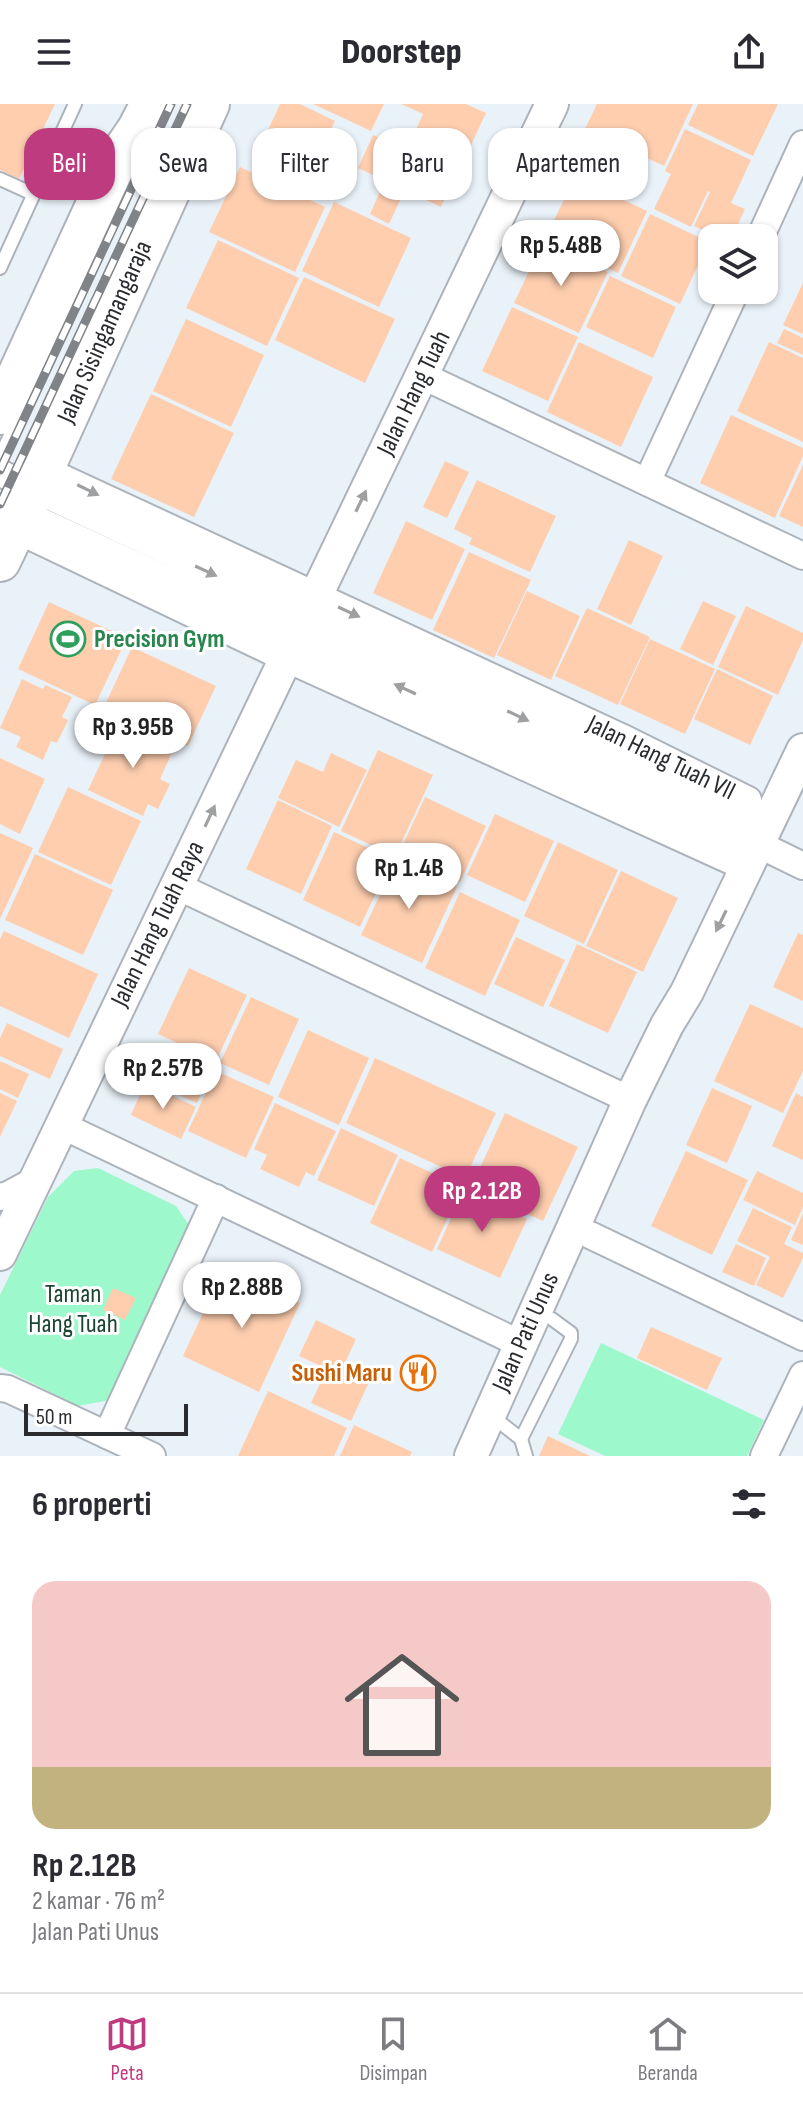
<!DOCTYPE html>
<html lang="id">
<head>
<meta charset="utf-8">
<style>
	:root { --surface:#fff; --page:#f2f2f3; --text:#2b2b33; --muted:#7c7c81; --line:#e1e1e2; --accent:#bf3b7f }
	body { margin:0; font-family:"Sofia Sans Condensed",sans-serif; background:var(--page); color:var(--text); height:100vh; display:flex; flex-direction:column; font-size:30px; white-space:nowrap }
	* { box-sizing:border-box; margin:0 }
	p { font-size:26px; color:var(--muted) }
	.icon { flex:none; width:44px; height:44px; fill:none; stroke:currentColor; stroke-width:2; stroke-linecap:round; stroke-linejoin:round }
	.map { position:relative; height:1352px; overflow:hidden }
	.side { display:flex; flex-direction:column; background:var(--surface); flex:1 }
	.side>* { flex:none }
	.banner { position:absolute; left:24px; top:24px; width:756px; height:72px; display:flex; gap:16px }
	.buttons { position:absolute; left:698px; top:120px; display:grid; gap:16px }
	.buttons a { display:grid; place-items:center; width:80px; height:80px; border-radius:16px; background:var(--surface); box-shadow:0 2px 6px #0004; font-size:40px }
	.scale { position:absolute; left:24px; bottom:20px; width:164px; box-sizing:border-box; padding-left:8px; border:4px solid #292b2e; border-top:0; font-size:22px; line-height:28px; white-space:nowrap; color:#292b2e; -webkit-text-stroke:6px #fff; paint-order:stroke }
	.price { position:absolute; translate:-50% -68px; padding:0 18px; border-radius:28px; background:#fff; color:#222; font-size:26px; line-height:52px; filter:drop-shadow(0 2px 4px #0008) }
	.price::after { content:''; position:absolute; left:50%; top:48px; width:24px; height:18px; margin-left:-12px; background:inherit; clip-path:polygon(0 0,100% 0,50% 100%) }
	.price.on { background:var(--accent); color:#fff }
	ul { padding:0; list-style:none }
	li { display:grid; align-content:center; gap:16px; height:424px; padding:0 32px }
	li span { display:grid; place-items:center; height:248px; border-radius:24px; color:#555 }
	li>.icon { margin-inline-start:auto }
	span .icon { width:144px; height:144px; fill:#fffc; stroke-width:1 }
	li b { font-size:34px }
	h2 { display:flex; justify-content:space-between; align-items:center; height:96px; padding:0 32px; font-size:34px }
	.tag { padding:0 28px; border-radius:24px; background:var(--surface); box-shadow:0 2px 6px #0004; font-size:28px; line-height:72px }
	.tag.on { background:var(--accent); color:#fff }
	header { display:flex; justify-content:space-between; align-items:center; height:104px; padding:0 32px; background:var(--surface); font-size:36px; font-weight:800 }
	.dock { display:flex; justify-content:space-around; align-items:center; height:112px; border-top:2px solid var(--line); background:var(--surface); font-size:22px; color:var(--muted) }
	.dock a { display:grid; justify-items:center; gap:4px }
	.dock .on { color:var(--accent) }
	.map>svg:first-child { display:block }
</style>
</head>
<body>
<header><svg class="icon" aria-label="menu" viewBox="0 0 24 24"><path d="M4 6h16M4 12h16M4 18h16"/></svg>Doorstep<svg class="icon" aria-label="share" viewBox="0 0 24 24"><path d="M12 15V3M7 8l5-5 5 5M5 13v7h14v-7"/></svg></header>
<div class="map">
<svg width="803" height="1352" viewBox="0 0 803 1352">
	<rect width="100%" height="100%" fill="#eaf2f9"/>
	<g fill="#9df8cc">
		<polygon points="98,1064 176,1102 191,1124 110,1296 78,1302 0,1263 0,1191 48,1093 74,1067"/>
		<polygon points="601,1239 764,1316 747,1352 605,1352 558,1330"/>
	</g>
	<g fill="#feceaf">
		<polygon points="0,0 55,0 19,75 0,66"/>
		<polygon points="280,0 300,0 335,17 303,85 252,61"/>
		<polygon points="313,0 384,0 371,27"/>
		<polygon points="401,0 466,0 486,9 459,67 408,43 423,10"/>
		<polygon points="597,0 693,0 664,62 585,25"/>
		<polygon points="698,0 778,0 753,52 688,21"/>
		<polygon points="685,25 751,56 731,99 745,105 732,134 721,134 694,122 710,88 708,87 691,123 654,105 671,70 665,67"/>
		<polygon points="373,31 456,70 441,103 358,64"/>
		<polygon points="240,63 325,103 295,168 209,128"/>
		<polygon points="575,73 647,107 618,169 545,135"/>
		<polygon points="383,81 403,90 389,120 370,110"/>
		<polygon points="334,98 411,134 379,203 302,167"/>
		<polygon points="650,110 709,138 680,200 621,172"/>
		<polygon points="218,136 299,174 267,242 186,204"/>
		<polygon points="543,138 608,168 579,229 514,199"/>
		<polygon points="610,172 676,203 653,254 586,223"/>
		<polygon points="304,173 395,215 365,279 275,236"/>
		<polygon points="803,179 803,230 783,221"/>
		<polygon points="512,203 578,233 548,297 482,267"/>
		<polygon points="186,215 264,251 231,323 153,287"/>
		<polygon points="784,225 803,234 803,251 777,239"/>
		<polygon points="579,238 653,273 621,343 547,308"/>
		<polygon points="769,238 803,254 803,338 737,307"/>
		<polygon points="151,290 234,329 194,413 111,375"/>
		<polygon points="731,311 803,344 803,352 775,414 700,379"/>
		<polygon points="445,357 469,368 447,414 423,403"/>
		<polygon points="803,361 803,423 779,412"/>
		<polygon points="477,376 556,412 530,468 469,440 472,434 454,425"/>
		<polygon points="406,417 465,445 432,516 373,489"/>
		<polygon points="629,436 663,452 631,521 597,505"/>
		<polygon points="469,448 531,476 494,554 433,526"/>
		<polygon points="527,487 580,512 551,576 497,551"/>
		<polygon points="703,497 736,512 713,561 680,545"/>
		<polygon points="49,498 127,534 95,601 18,565"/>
		<polygon points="746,502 803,529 803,536 778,591 718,563"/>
		<polygon points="587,504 650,533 618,601 555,572"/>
		<polygon points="650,535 715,565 685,630 620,600"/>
		<polygon points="132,543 216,582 188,642 104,603"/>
		<polygon points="717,565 773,592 750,641 694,615"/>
		<polygon points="22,575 43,585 45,581 72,593 62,613 68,616 57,639 51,637 43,656 16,643 21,633 0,624"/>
		<polygon points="121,616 175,642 160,675 170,680 158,705 148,700 143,712 88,686"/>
		<polygon points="378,646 433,671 395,752 341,727"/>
		<polygon points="331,649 367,666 339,723 278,694 296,656 323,668"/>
		<polygon points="0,654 45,675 20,730 0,720"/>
		<polygon points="68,683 141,717 111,781 38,748"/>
		<polygon points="425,693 486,722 460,778 399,749"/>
		<polygon points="278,696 332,722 301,790 246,765"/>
		<polygon points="495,710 554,737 525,798 467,771"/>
		<polygon points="334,728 392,755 360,823 303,796"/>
		<polygon points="0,729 33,744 0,815"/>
		<polygon points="558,738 618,766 584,840 524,812"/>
		<polygon points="35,750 113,786 83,851 5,816"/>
		<polygon points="397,755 457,783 422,859 361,831"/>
		<polygon points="621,767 678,794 643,868 586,842"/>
		<polygon points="460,788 520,816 485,892 425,864"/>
		<polygon points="4,827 98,870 69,934 0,902 0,835"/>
		<polygon points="798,829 803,831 803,897 773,883"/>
		<polygon points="516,833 565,856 543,903 494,880"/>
		<polygon points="577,840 637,868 608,929 549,902"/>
		<polygon points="189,864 247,891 216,957 158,930"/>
		<polygon points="251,893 299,915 269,981 220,959"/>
		<polygon points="750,900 803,924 803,967 783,1009 714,977"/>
		<polygon points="7,919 63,945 50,975 0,952 0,934"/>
		<polygon points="308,926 369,954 339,1021 278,993"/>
		<polygon points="184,943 216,958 197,999 165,985"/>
		<polygon points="375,954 496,1009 465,1074 346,1019"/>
		<polygon points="0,957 29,970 18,994 0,985"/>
		<polygon points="216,967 274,993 246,1054 188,1027"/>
		<polygon points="145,979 196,1003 181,1035 131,1011"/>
		<polygon points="712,984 752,1002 727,1059 686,1041"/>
		<polygon points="0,989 17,997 0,1033"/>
		<polygon points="796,989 803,993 803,1056 772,1042"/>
		<polygon points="275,999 336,1027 314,1072 306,1068 299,1083 260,1065 267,1051 254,1045"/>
		<polygon points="505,1009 578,1043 543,1117 471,1084"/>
		<polygon points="341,1024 398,1051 374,1102 317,1076"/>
		<polygon points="686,1047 748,1076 712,1151 651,1122"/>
		<polygon points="400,1054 462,1083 432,1148 370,1119"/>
		<polygon points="757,1067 803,1089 803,1103 795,1121 743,1096"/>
		<polygon points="464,1086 527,1115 500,1174 437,1145"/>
		<polygon points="753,1104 792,1123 784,1140 803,1149 803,1154 783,1194 756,1181 770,1153 737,1137"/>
		<polygon points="803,1109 803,1141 791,1136"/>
		<polygon points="736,1140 766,1154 754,1182 722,1168"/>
		<polygon points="224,1164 300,1199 259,1288 183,1252"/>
		<polygon points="113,1184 136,1194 125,1216 103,1206"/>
		<polygon points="316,1216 356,1235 344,1261 371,1274 351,1317 311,1299 327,1265 299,1252"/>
		<polygon points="651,1223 722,1254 707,1286 637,1254"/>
		<polygon points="268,1287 347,1324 334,1352 238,1352"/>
		<polygon points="354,1321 412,1348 410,1352 340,1352"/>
		<polygon points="548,1332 590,1352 539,1352"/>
	</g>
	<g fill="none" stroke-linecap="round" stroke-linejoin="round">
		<g stroke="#acb3ba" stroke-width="16">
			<g id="service">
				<polyline points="55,43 104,67"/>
				<polyline points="0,75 33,90"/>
				<polyline points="0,164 75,0"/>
				<polyline points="0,353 19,312"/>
				<polyline points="502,1320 521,1335 526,1352"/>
				<polyline points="521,1335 571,1235 571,1229 552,1215"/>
			</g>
		</g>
		<g stroke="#acb3ba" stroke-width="30">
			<g id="minor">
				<polyline points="760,134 803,40"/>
				<polyline points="423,272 803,452"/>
				<polyline points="0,369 730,711 758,740 803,762"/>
				<polyline points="32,370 43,365 621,633 748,696 758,740"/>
				<polyline points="647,378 736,186"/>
				<polyline points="10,403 755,747"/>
				<polyline points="10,412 15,425 285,554 747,764"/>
				<polyline points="177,782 630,996"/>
				<polyline points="61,1021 521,1240"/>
				<polyline points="0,1093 8,1091 34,1077"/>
				<polyline points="590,1131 803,1233"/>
				<polyline points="0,1284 8,1285 21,1291 152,1352"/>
				<polyline points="107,1331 216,1094"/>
				<polyline points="764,1352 803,1271"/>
			</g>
		</g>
		<g stroke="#acb3ba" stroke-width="36">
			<g id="tertiary">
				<polyline points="0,1150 552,0"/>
				<polyline points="471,1352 630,996 667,921 687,888 803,646"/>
			</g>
		</g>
		<g stroke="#acb3ba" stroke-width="44">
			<g id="primary">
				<polyline points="0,310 117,56 138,25 151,0"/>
				<polyline points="0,457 35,384 209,0"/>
			</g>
		</g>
		<use href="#service" stroke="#fff" stroke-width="12"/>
		<use href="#minor" stroke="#fff" stroke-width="26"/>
		<use href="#tertiary" stroke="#fff" stroke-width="32"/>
		<use href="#primary" stroke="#fff" stroke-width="40"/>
		<g stroke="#808489" stroke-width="9">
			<g id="rail">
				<polyline points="0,366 171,0"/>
				<polyline points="0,400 187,0"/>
			</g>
		</g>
		<use href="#rail" stroke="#fff" stroke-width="6" stroke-dasharray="18" stroke-linecap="butt"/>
	</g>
	<defs><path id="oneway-solid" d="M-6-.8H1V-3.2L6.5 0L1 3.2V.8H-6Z" transform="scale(2)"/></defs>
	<g fill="#9fa0a1">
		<use href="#oneway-solid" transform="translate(88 386) rotate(26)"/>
		<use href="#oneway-solid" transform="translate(361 397) rotate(-64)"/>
		<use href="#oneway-solid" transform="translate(206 467) rotate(25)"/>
		<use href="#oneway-solid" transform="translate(349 508) rotate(25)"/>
		<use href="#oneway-solid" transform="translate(405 585) rotate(-155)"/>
		<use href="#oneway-solid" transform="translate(518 612) rotate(25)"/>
		<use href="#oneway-solid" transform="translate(210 712) rotate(-65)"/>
		<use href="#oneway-solid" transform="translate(721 817) rotate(116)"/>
	</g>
	<defs>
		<g id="stadium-ring" transform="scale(1.8)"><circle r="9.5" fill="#fff" stroke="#2e9e5b" stroke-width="1.5"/><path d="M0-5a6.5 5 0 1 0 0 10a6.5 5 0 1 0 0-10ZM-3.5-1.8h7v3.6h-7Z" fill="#2e9e5b"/></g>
		<g id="restaurant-ring" transform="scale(1.8)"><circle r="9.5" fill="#fff" stroke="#e8710a" stroke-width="1.5"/><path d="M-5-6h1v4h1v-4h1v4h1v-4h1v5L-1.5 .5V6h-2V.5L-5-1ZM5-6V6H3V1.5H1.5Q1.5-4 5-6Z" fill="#e8710a"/></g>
	</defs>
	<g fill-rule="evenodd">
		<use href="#stadium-ring" x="68" y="535"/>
		<use href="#restaurant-ring" x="418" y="1269"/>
	</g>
	<g text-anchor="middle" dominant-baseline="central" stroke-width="6" stroke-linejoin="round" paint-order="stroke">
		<g font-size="26" fill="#292b2e" stroke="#fff">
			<text transform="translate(105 228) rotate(-66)">Jalan Sisingamangaraja</text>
			<text transform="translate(414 289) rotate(-64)">Jalan Hang Tuah</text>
			<text transform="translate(661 654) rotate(26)">Jalan Hang Tuah VII</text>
			<text transform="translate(158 820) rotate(-64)">Jalan Hang Tuah Raya</text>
			<text transform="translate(526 1228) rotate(-66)">Jalan Pati Unus</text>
		</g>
		<g font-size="26" font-weight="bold" fill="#27864d" stroke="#fff" text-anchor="start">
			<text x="94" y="535">Precision Gym</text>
		</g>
		<g font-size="26" fill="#1b4432" stroke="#fff">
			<text x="73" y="1190">Taman<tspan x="73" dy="30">Hang Tuah</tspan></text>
		</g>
		<g font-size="26" font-weight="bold" fill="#c56008" stroke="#fff" text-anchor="end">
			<text x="392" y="1269">Sushi Maru</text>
		</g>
	</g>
</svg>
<div class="buttons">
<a><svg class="icon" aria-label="layers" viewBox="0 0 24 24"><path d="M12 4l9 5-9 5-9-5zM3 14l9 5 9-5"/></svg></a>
</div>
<div class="scale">50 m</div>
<b class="price" style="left:561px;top:184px">Rp 5.48B</b>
<b class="price" style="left:133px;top:666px">Rp 3.95B</b>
<b class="price" style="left:409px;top:807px">Rp 1.4B</b>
<b class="price" style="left:163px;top:1007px">Rp 2.57B</b>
<b class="price on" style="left:482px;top:1130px">Rp 2.12B</b>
<b class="price" style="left:242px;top:1226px">Rp 2.88B</b>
<div class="banner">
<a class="tag on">Beli</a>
<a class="tag">Sewa</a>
<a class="tag">Filter</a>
<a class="tag">Baru</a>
<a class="tag">Apartemen</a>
</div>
</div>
<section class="side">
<h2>6 properti<svg class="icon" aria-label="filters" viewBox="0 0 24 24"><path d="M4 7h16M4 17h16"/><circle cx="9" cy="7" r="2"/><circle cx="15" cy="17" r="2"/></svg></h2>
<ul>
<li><span style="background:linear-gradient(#f6c9c9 75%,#c2b280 0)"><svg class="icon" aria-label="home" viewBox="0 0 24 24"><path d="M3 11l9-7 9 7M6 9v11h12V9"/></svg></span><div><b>Rp 2.12B</b><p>2 kamar · 76 m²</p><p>Jalan Pati Unus</p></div></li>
</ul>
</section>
<nav class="dock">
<a class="on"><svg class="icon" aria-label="map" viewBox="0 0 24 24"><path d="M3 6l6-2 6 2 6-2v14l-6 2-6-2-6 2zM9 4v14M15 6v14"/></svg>Peta</a>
<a><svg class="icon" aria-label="saved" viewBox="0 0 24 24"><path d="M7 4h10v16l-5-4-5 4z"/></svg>Disimpan</a>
<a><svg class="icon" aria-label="home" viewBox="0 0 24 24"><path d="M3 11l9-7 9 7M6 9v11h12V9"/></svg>Beranda</a>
</nav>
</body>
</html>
